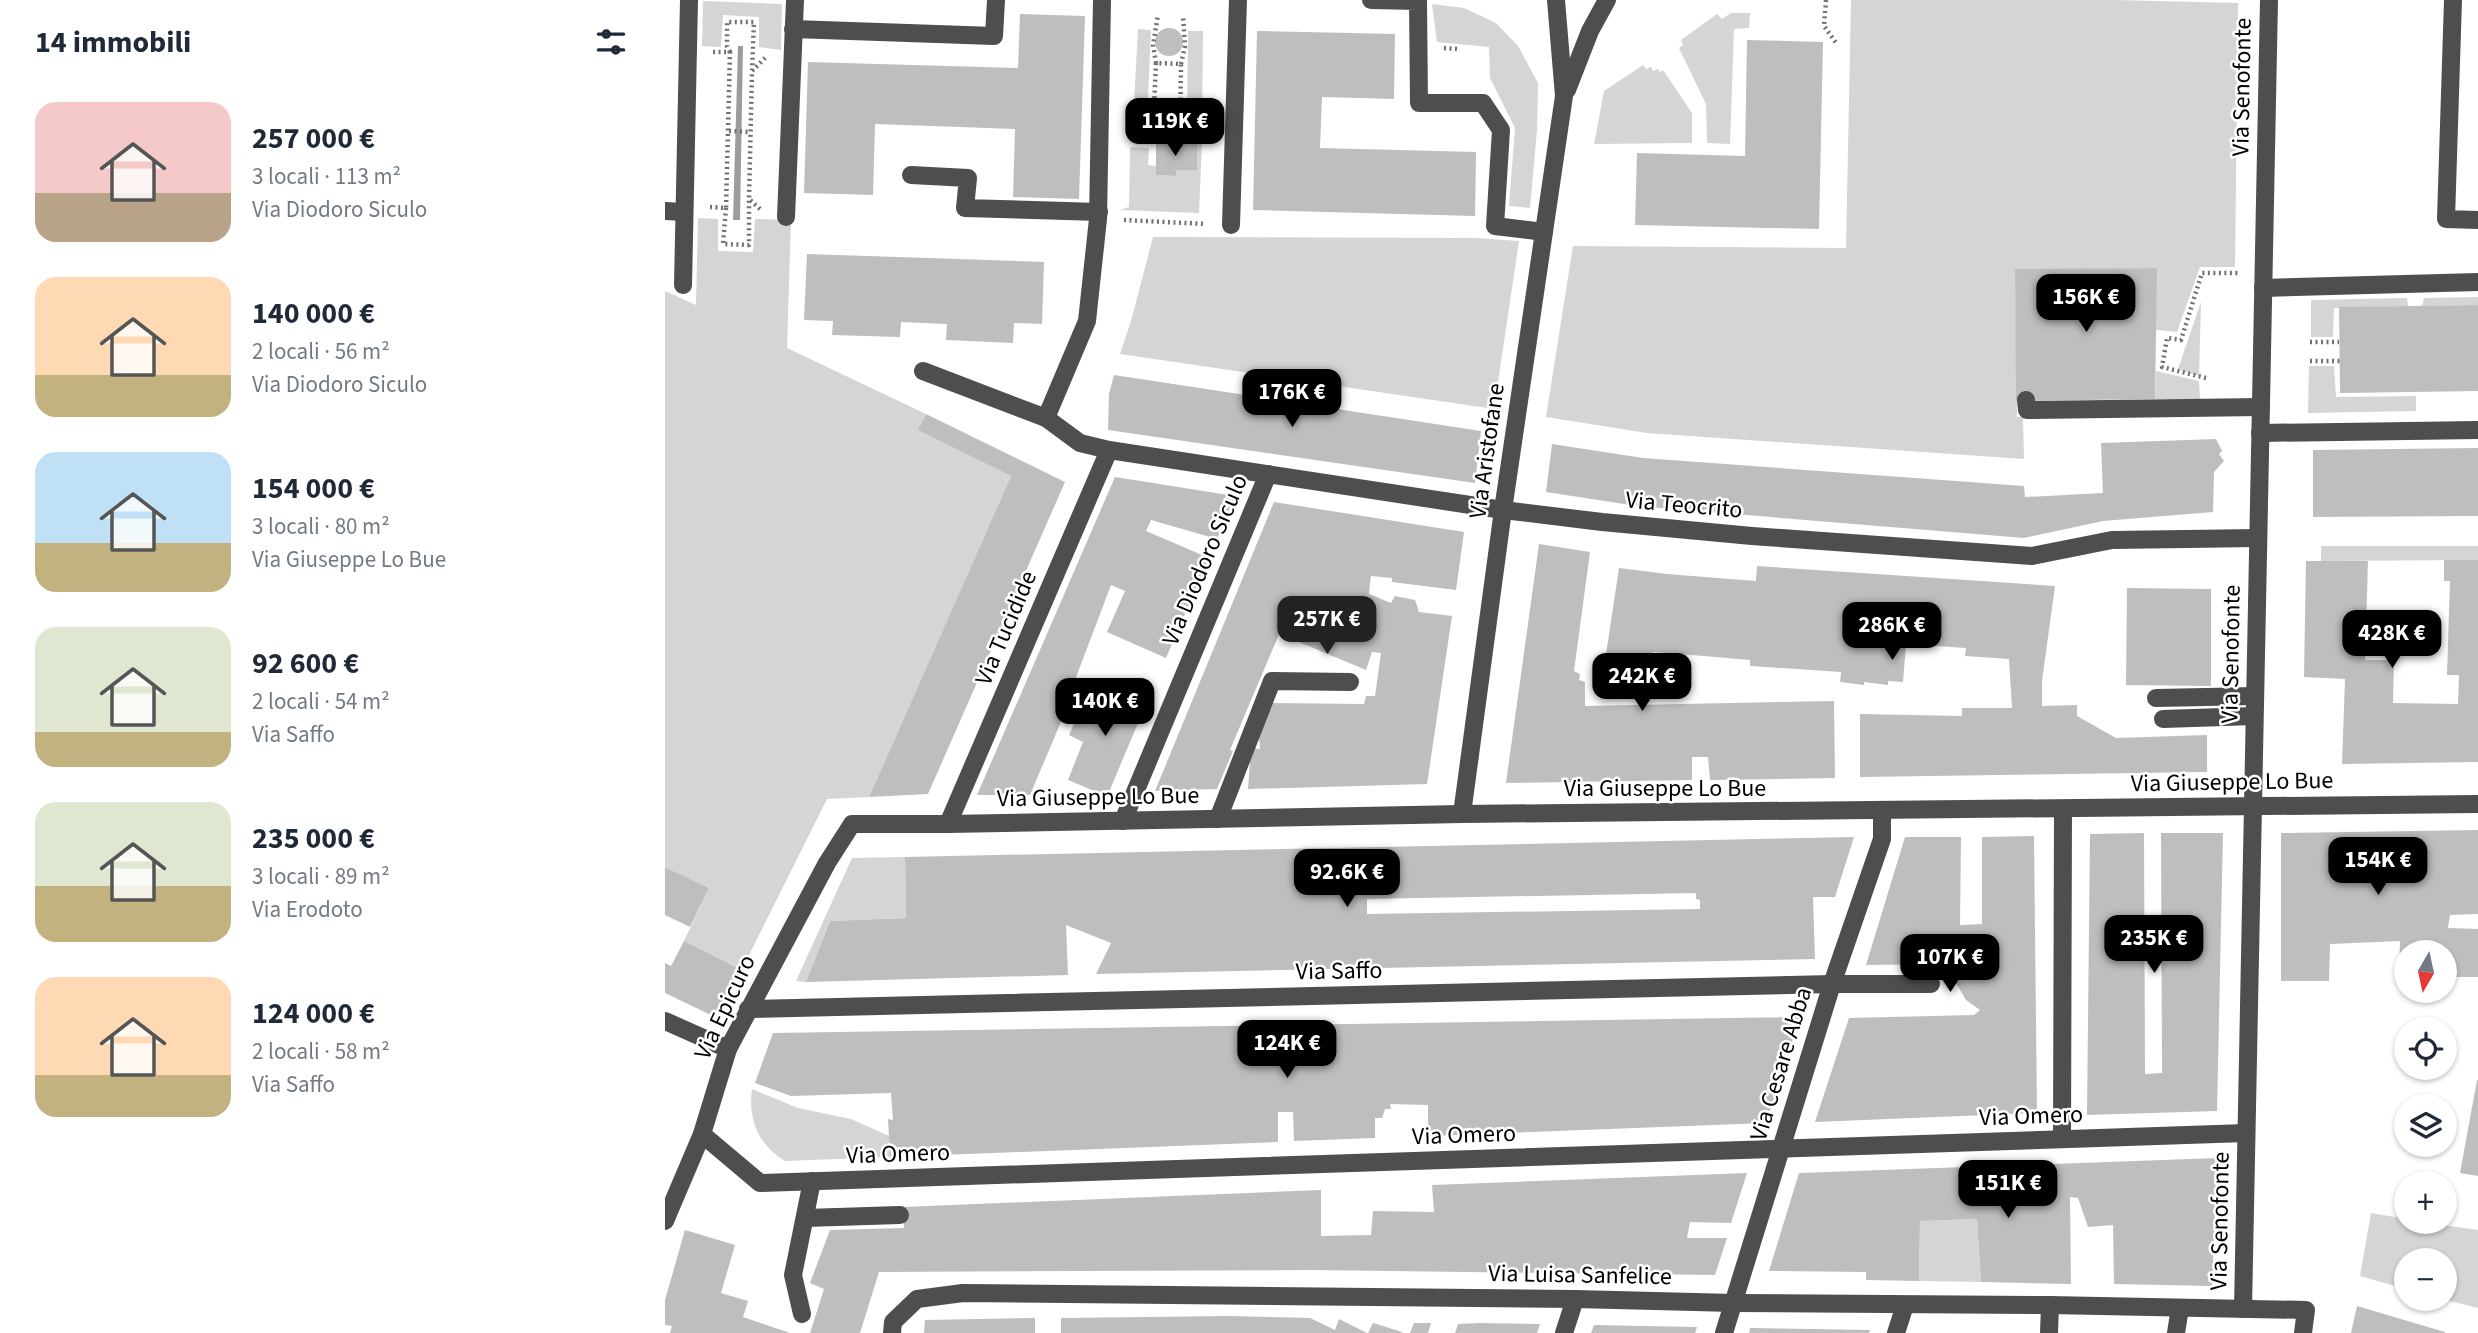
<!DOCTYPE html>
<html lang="it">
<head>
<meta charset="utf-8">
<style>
	:root { --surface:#fff; --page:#f2f2f3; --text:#1f2937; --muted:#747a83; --accent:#000 }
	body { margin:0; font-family:"Source Sans 3",sans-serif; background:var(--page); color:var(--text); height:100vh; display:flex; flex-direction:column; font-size:26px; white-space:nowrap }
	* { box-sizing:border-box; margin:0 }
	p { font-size:23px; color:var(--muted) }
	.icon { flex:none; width:38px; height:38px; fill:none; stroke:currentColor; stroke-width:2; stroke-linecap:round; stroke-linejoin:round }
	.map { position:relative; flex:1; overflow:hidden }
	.sheet { display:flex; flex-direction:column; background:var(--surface); width:665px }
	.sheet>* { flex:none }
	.needle { width:46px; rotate:189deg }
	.buttons { position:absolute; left:1729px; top:940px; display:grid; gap:14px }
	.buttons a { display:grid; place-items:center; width:63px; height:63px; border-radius:50%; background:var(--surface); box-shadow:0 2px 5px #0004; font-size:35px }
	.price { position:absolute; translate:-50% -60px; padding:0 16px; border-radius:14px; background:var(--accent); color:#fff; font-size:23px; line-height:46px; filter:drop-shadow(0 2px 4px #0008) }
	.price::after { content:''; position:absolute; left:50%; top:42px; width:21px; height:16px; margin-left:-10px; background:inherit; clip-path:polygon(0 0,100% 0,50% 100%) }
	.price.current { background:#222; color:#fff }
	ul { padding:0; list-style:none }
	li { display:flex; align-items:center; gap:21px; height:175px; padding:0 35px }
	li span { display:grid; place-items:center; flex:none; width:196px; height:140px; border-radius:21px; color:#555 }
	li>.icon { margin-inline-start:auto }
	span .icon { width:84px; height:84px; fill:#fffc; stroke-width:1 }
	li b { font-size:30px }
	h2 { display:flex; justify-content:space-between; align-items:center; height:84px; padding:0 35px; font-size:30px }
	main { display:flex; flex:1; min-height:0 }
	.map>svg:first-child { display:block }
</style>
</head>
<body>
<main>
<section class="sheet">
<h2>14 immobili<svg class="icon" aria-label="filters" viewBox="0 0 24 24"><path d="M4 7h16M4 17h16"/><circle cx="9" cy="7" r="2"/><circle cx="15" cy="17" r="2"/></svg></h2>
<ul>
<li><span style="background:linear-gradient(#f6c9c9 65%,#b9a48a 0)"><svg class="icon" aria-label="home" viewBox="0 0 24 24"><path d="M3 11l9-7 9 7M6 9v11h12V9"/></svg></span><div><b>257 000 €</b><p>3 locali · 113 m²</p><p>Via Diodoro Siculo</p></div></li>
<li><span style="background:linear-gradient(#ffd9b3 70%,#c2b280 0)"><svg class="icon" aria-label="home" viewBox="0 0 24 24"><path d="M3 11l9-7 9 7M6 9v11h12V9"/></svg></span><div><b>140 000 €</b><p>2 locali · 56 m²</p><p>Via Diodoro Siculo</p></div></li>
<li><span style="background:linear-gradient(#bfe0f5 65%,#c2b280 0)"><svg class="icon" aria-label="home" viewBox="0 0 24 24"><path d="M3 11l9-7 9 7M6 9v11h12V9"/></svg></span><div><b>154 000 €</b><p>3 locali · 80 m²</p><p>Via Giuseppe Lo Bue</p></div></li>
<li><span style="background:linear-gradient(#dfe7d0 75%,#c2b280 0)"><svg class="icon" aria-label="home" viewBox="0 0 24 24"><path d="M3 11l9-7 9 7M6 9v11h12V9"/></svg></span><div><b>92 600 €</b><p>2 locali · 54 m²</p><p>Via Saffo</p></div></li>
<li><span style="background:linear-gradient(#dfe7d0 60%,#c2b280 0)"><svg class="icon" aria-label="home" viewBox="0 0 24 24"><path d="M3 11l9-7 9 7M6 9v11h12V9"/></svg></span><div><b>235 000 €</b><p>3 locali · 89 m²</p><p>Via Erodoto</p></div></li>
<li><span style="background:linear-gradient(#ffd9b3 70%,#c2b280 0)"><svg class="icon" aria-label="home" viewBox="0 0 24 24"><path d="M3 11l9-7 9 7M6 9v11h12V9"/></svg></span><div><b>124 000 €</b><p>2 locali · 58 m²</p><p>Via Saffo</p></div></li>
</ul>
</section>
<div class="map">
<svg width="1813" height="1333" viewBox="0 0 1813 1333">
	<rect width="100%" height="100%" fill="#fff"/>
	<g fill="#d5d5d5">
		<polygon points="1186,0 1450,0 1573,3 1570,267 1535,267 1512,332 1491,330 1491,268 1350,270 1352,417 1358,417 1359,459 982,433 881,417 908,246 1181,248"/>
		<polygon points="38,1 117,4 116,50 94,47 94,17 58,15 56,47 37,46"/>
		<polygon points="767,4 799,8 831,23 853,46 873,83 872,130 865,208 844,206 850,128 825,78 824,47 772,42"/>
		<polygon points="1066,13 1085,13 1084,28 1069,29 1065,144 1042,143 1041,104 1014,48 1018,45 1016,40 1052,14 1057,19"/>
		<polygon points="473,29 486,30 482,122 468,122"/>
		<polygon points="523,31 538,31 537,124 522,124"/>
		<polygon points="978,65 981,69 986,67 988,71 993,69 995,72 998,70 1027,113 1027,143 929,144 939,91"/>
		<polygon points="537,142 534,213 454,210 464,207 465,147 484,148 483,165 491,166 491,175 511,176 511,170 532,170 532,143"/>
		<polygon points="33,218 53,219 53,251 88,252 90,219 126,220 122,348 261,414 254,430 346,476 204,797 162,799 77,969 19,941 44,888 0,867 0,291 31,305"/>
		<polygon points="488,237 811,238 854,241 829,409 455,354 466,321"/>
		<polygon points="1813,297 1813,305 1757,306 1759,298"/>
		<polygon points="1742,298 1743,306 1669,308 1668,337 1646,337 1646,300"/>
		<polygon points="1536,302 1534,376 1513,369"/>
		<polygon points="1644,366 1669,366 1671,397 1751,396 1751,411 1643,413"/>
		<polygon points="1491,371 1534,381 1535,399 1490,399"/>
		<polygon points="1656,546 1813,546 1813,560 1656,561"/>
		<polygon points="240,857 241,918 165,921 141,982 131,981 187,858"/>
		<path d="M87,1089L133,1108L186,1119L224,1136L225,1157L120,1161C93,1144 83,1120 87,1089Z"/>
		<polygon points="1706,1213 1741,1219 1741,1222 1757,1222 1813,1230 1813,1308 1777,1299 1780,1298 1780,1260 1741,1260 1741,1289 1695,1276"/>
		<polygon points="1312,1219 1316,1282 1254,1281 1255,1221"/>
	</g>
	<polygon fill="#9c9c9c" points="73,46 78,46 75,220 68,220"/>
	<g fill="#bebebe" fill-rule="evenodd">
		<polygon points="355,14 420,16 414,199 348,197 350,129 210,124 208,195 139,193 143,62 353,68"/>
		<circle cx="504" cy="42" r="14"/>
		<polygon points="592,31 730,34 729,99 657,97 655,148 811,152 810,216 588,210"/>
		<polygon points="1082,40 1158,42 1154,229 970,225 972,153 1080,156"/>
		<polygon points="491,142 532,143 532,170 511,170 511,176 491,175"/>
		<polygon points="142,254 379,262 377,324 349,323 348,343 281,340 282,324 236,322 235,337 167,335 168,321 139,320"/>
		<polygon points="1492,268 1490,399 1351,401 1350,269"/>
		<polygon points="1813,305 1813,391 1675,393 1674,307"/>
		<polygon points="449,375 816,431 810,483 443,430 444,394"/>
		<polygon points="261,414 400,482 263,794 204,797 346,476 253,430"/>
		<polygon points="1551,439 1557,451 1554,454 1559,461 1549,472 1548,512 1438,521 1359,538 972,506 881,492 887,444 978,458 1359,486 1360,497 1438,493 1436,443"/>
		<polygon points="1813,448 1813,516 1648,517 1648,450"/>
		<polygon points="450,477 570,496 552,539 486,520 481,531 544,558 501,658 442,632 460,591 446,585 399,709 401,710 365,795 312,795"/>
		<polygon points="609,502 799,532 791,590 727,582 727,578 706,576 705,583 704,594 726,603 730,596 750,600 754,612 787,616 762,784 583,789 586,748 595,749 593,725 603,703 699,704 701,696 710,696 716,653 707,652 701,670 634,642 645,614 626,606 565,750 568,751 552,789 490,791"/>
		<polygon points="874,544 925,552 909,671 915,674 914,680 920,682 920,706 1169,701 1170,778 1045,780 1043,757 1027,757 1027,780 841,783"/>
		<polygon points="1779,560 1813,560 1813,762 1677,764 1680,679 1639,677 1641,561 1703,561 1700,660 1729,660 1728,703 1793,704 1794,675 1782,675 1785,581 1779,581"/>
		<polygon points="1092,566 1390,586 1377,681 1377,706 1412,705 1412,716 1451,738 1542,735 1542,772 1195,777 1195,714 1297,716 1297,708 1347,708 1344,659 1300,656 1301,648 1241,644 1238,682 1223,681 1223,685 1199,682 1199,685 1175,682 1176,672 1085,666 1085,660 1039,656 988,652 986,669 940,661 954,568 1002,574 1091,581"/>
		<polygon points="1462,588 1546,589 1546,686 1461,685"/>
		<polygon points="443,685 478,700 481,704 444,792 432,792 403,780 418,742 404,735 414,712 425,716 438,686"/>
		<polygon points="1813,830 1813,914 1785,915 1783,928 1813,929 1813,977 1780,977 1780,952 1741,952 1741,976 1734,976 1735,941 1665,944 1664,981 1616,981 1616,833"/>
		<polygon points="1479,833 1480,1074 1497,1073 1496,833 1558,833 1552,1111 1422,1115 1425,834"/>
		<polygon points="1369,836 1372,1113 1150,1122 1184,1018 1309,1015 1315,1010 1301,1000 1280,964 1201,965 1240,837 1296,837 1295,925 1317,924 1317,837"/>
		<path d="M1189,837L1170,897H1148L1150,959L431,974L446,943L401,925L403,975L141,982L165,921L241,918L240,857ZM1031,893V899L1035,900V909L702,914V899Z"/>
		<polygon points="0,867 44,888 25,927 0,915"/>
		<polygon points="19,941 74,968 50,1017 0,993 0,963 6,966"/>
		<polygon points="1135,1017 1101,1123 763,1136 763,1105 725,1104 726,1109 720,1109 717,1118 710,1118 710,1138 629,1141 628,1112 613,1112 613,1142 225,1157 223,1119 228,1120 226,1093 126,1096 90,1083 108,1033"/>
		<polygon points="1812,1080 1813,1080 1813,1176 1795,1173"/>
		<polygon points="1552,1158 1547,1286 1449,1284 1448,1225 1423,1227 1413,1198 1405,1197 1406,1284 1316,1282 1312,1219 1255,1221 1254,1281 1201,1280 1201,1272 1104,1271 1134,1173"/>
		<polygon points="1082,1173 1066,1223 1025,1222 1022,1238 1062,1238 1050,1275 646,1270 214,1272 195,1333 145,1333 159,1289 145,1283 165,1230 239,1228 238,1207 656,1190 656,1236 706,1235 708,1211 769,1212 767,1185"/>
		<polygon points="20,1230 70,1245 56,1293 83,1301 78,1317 125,1333 5,1333 7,1326 0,1325 0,1300"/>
		<polygon points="1692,1306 1780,1332 1780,1333 1686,1333"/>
		<polygon points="564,1316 645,1318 670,1330 674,1319 702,1333 396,1333 396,1318"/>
		<polygon points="370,1318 370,1333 259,1333 260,1320"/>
		<polygon points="708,1323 737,1332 737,1333 703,1333"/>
		<polygon points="749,1323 766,1323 763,1333 745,1333"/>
		<polygon points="814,1323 875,1324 872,1333 790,1333 793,1324"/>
		<polygon points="929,1325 980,1326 1032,1327 1030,1333 926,1333"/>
		<polygon points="1085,1328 1147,1329 1205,1330 1204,1333 1084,1333"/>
	</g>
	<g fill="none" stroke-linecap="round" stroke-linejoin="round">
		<g stroke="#707070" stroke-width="4.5" stroke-dasharray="2 3.5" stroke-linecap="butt">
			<polyline points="1161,0 1159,26 1171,43"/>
			<polyline points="779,48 792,49"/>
			<polyline points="65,52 62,46 62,22 89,22 87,70"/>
			<polyline points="491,63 488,45 493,15"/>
			<polyline points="516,64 520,46 518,15"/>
			<polyline points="468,130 537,133"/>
			<polyline points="64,131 85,132"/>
			<polyline points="488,131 491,63 516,64 515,132"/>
			<polyline points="45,207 61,208 65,52 47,52"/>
			<polyline points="61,208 58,244 84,245 84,200"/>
			<polyline points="95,209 84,199 87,71 101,57"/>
			<polyline points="459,220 541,224"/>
			<polyline points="1645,342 1674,342"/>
			<polyline points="1645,361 1675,361"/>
			<polyline points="1541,378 1497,367 1502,338 1516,340 1537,273 1575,273"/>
		</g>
		<g stroke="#4e4e4e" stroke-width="18">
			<polyline points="706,0 753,1 754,103 818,103 836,130 830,226 879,232"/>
			<polyline points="1788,0 1781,219 1813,220"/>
			<polyline points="128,29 329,36 331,0"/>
			<polyline points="902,90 925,31 942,0"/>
			<polyline points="246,175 303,178 300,208 434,212"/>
			<polyline points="0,211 19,212"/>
			<polyline points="121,217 130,0"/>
			<polyline points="566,225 573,0"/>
			<polyline points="18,285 24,0"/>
			<polyline points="1598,288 1813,282"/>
			<polyline points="258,371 381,418 422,321 433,219 437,0"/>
			<polyline points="1361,400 1362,410 1596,407"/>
			<polyline points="381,418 415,443 444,450 838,510 937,522 1087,536 1367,556 1447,540 1593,538"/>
			<polyline points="1595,433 1813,430"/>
			<polyline points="1491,698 1590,696"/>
			<polyline points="1498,719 1589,716"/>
			<polyline points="797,814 838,510 899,96 891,0"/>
			<polyline points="553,819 607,681 685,682"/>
			<polyline points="458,821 603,474"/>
			<polyline points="283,824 444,450"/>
			<polyline points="83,1009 1167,984 1266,984"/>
			<polyline points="0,1021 63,1049"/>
			<polyline points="37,1134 95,1183 1581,1133"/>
			<polyline points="1397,1139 1398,809"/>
			<polyline points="140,1218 235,1215"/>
			<polyline points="0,1221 37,1134 63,1049 162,863 187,824 283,824 797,814 1813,804"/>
			<polyline points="1578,1309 1604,0"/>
			<polyline points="137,1314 128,1275 147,1181"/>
			<polyline points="227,1333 228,1322 252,1299 298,1293 910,1299 1069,1303 1385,1305 1641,1310 1638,1333"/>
			<polyline points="899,1333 910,1299"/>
			<polyline points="1059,1333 1167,984 1217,839 1217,811"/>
			<polyline points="1231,1333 1240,1305"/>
			<polyline points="1384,1333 1385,1305"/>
			<polyline points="1511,1333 1515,1308"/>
		</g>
	</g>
	<g text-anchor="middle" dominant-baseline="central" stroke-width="5" stroke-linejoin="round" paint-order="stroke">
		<g font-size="24" fill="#000" stroke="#fff">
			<text transform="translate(1577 87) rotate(-89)">Via Senofonte</text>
			<text transform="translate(822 451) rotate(-82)">Via Aristofane</text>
			<text transform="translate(1019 505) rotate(5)">Via Teocrito</text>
			<text transform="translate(540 560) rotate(-67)">Via Diodoro Siculo</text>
			<text transform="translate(341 628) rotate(-67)">Via Tucidide</text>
			<text transform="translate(1566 654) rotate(-89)">Via Senofonte</text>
			<text transform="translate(1567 782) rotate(-1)">Via Giuseppe Lo Bue</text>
			<text x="1000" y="788">Via Giuseppe Lo Bue</text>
			<text transform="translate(433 797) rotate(-1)">Via Giuseppe Lo Bue</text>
			<text transform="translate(674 971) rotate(-1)">Via Saffo</text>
			<text transform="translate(60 1007) rotate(-65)">Via Epicuro</text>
			<text transform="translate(1116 1064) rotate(-73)">Via Cesare Abba</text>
			<text transform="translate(1366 1116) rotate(-2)">Via Omero</text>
			<text transform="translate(799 1135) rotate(-2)">Via Omero</text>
			<text transform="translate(233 1154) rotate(-2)">Via Omero</text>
			<text transform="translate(1555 1221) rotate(-89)">Via Senofonte</text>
			<text transform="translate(915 1275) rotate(1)">Via Luisa Sanfelice</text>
		</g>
	</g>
</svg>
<div class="buttons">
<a><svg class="needle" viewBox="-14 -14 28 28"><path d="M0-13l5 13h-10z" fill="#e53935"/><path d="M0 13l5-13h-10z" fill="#747a83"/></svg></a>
<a><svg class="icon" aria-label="locate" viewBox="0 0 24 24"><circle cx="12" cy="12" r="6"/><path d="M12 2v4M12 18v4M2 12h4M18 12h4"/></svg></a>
<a><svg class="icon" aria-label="layers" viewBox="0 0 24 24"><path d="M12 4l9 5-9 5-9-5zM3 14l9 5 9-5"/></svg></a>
<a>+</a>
<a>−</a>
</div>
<b class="price" style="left:510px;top:158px">119K €</b>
<b class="price" style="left:1421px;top:334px">156K €</b>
<b class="price" style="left:627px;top:429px">176K €</b>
<b class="price current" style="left:662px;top:656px">257K €</b>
<b class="price" style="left:1227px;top:662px">286K €</b>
<b class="price" style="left:1727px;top:670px">428K €</b>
<b class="price" style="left:977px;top:713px">242K €</b>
<b class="price" style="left:440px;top:738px">140K €</b>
<b class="price" style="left:1713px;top:897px">154K €</b>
<b class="price" style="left:682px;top:909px">92.6K €</b>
<b class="price" style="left:1489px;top:975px">235K €</b>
<b class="price" style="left:1285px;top:994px">107K €</b>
<b class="price" style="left:622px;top:1080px">124K €</b>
<b class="price" style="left:1343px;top:1220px">151K €</b>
</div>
</main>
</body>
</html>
